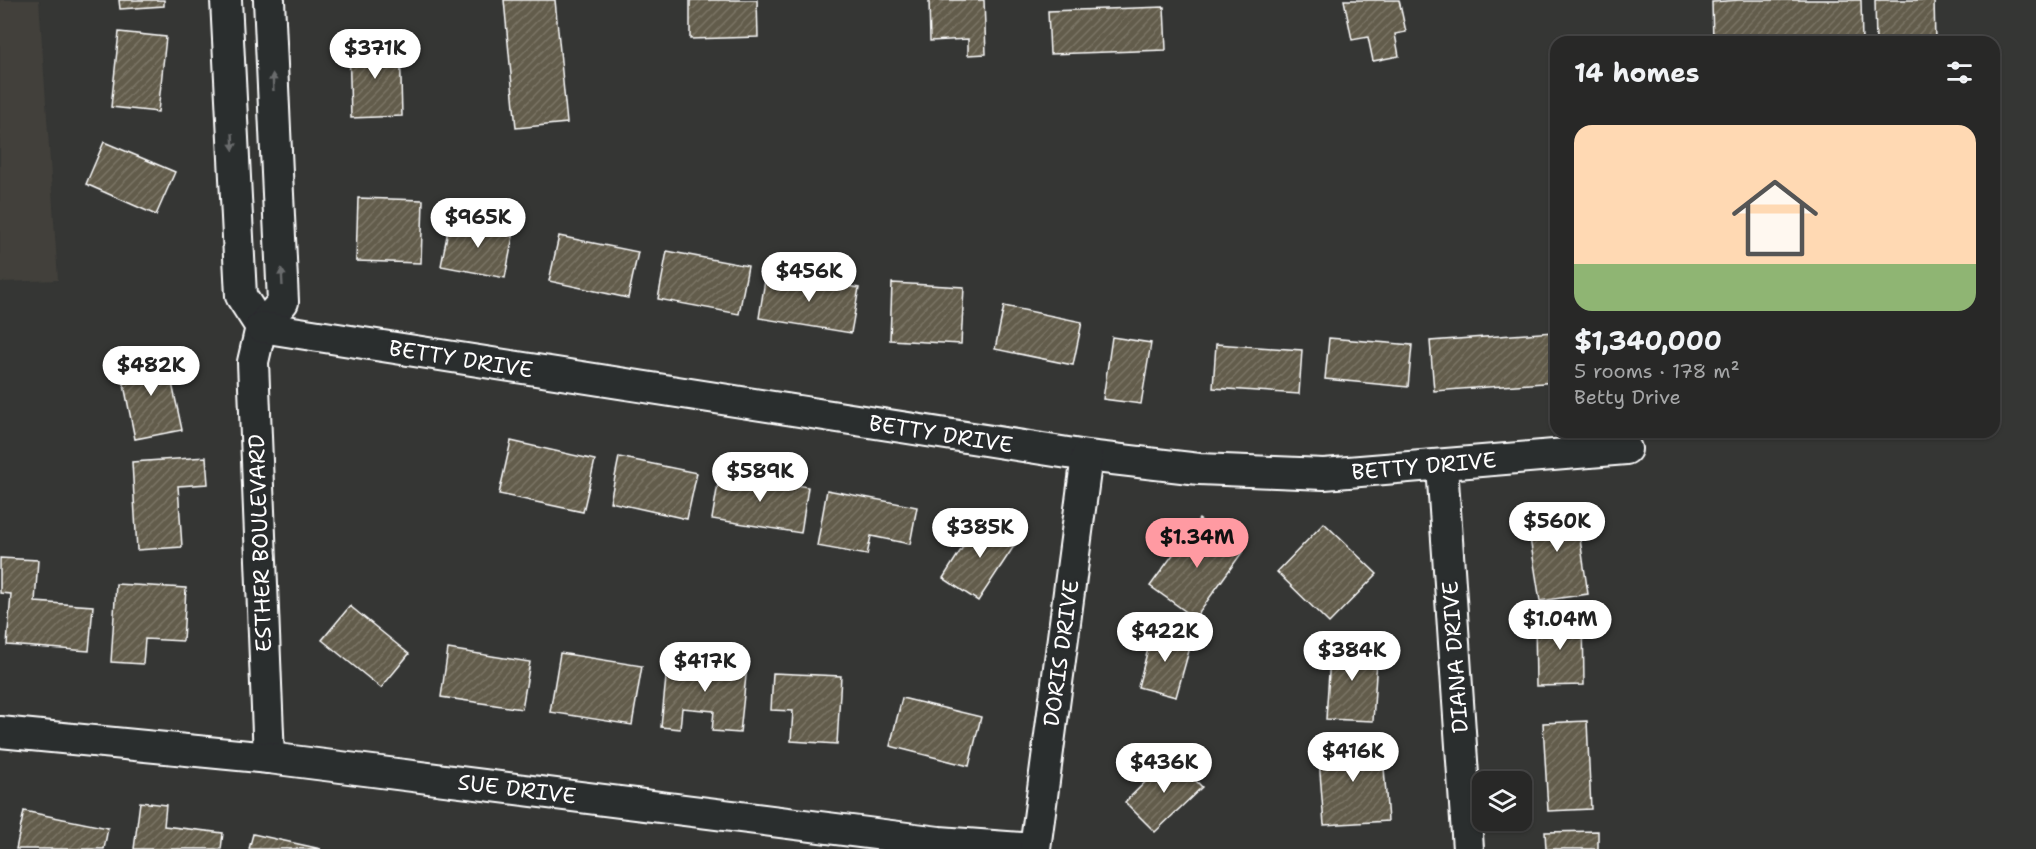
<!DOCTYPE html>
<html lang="en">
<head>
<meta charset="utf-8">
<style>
	:root { --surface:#282827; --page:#343433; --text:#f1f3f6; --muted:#a5a6a7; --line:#444; --accent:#ff9aa2 }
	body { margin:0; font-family:"Shantell Sans",sans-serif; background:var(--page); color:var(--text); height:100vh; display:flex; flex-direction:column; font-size:22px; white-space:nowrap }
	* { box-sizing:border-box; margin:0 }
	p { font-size:20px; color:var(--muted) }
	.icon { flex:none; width:33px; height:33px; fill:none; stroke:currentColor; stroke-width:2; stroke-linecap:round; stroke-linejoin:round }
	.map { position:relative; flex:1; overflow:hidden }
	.details { position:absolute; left:1550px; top:36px; width:450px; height:402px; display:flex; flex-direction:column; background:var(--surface); border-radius:18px; box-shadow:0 2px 4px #0004,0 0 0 2px var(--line) }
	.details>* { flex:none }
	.controls { position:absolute; left:1472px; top:771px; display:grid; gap:12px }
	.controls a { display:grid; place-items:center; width:60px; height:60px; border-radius:12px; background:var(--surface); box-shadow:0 2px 4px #0004,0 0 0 2px var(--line); font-size:30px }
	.price { position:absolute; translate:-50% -51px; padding:0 14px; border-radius:21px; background:#fff; color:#222; font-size:20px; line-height:39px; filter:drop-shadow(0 2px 3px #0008) }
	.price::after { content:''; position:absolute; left:50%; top:36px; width:18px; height:14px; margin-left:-9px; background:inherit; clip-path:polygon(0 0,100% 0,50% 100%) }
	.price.current { background:var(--accent); color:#111 }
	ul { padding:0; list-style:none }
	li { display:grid; align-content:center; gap:12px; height:318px; padding:0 24px }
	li+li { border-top:2px solid var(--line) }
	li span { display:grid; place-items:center; height:186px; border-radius:18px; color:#555 }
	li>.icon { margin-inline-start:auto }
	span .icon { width:108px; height:108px; fill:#fffc; stroke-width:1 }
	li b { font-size:26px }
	h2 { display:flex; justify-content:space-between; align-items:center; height:72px; padding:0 24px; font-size:26px }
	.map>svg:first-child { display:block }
</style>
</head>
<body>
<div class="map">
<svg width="2036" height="849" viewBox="0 0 2036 849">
	<defs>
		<pattern id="building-hatch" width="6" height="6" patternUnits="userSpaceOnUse" patternTransform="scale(1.5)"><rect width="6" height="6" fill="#625c4b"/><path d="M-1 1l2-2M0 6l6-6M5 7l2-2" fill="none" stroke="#7a7466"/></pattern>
	</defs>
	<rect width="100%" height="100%" fill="#353634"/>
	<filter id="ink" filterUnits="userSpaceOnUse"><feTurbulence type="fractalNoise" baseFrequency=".0167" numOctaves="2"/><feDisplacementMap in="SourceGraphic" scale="12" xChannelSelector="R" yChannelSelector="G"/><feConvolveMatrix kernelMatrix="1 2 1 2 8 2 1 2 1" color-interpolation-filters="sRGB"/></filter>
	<g filter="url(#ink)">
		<polygon fill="#42413b" points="0,0 39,0 58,280 0,282"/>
		<g fill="url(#building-hatch)" stroke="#fff" stroke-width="1.5">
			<polygon points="119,0 164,0 164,6 120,9"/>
			<polygon points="504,0 555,0 567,123 516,128"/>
			<polygon points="690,0 757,0 758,37 690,39"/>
			<polygon points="929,0 984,0 986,54 968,55 968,39 930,41"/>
			<polygon points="1344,0 1399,0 1406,32 1395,34 1399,56 1373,61 1368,37 1352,40"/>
			<polygon points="1739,0 1861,0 1862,42 1713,42 1712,2"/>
			<polygon points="1875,0 1934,0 1935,42 1876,42"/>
			<polygon points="1164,7 1166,50 1050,54 1048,11"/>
			<polygon points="119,32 166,37 158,112 111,107"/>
			<polygon points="400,43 402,116 351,118 349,44"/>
			<polygon points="104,142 175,172 156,215 86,184"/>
			<polygon points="358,198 423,200 421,263 356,261"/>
			<polygon points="450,220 514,231 505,278 441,266"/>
			<polygon points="559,236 638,252 628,298 549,281"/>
			<polygon points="667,251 748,266 739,314 658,299"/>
			<polygon points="766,274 859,288 851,333 759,318"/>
			<polygon points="892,283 964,287 961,344 890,340"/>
			<polygon points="1004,306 1082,322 1073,365 995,349"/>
			<polygon points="1553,332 1556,382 1434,391 1430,341"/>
			<polygon points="1112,337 1151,343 1141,404 1103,399"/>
			<polygon points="1329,338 1412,345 1408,387 1325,379"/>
			<polygon points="1216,344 1302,350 1299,394 1213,388"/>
			<polygon points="166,355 182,430 135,439 120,365"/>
			<polygon points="511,441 595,460 583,512 499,494"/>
			<polygon points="206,457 208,484 178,486 182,547 137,550 132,462"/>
			<polygon points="619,457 697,473 687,519 610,502"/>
			<polygon points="720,472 808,487 801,533 712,519"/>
			<polygon points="827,490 917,507 910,544 871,536 867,555 817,546"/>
			<polygon points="1575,505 1588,594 1540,601 1526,513"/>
			<polygon points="982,517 1018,540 978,601 943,578"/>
			<polygon points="1199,519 1243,551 1195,618 1150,586"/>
			<polygon points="1324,523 1377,574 1329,623 1277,572"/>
			<polygon points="0,558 38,560 35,602 93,606 89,651 7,645 11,594 0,593"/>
			<polygon points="116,584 186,588 183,641 145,639 143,664 111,662"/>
			<polygon points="350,606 409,654 381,688 322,640"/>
			<polygon points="1583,615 1584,685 1536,686 1535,616"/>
			<polygon points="1153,630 1192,640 1176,697 1138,687"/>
			<polygon points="1331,642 1378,644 1373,721 1326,719"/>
			<polygon points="448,649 530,662 522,709 441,697"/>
			<polygon points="560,653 642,666 632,725 550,712"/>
			<polygon points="668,658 747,666 740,733 712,731 714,711 682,708 680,729 661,727"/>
			<polygon points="773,673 841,676 837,744 791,741 793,711 771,710"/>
			<polygon points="902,698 981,717 969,766 890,746"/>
			<polygon points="1587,721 1591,809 1548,811 1543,723"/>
			<polygon points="1382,741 1388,821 1324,825 1318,746"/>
			<polygon points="1172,756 1202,787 1155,832 1125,802"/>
			<polygon points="140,802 166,805 164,826 223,833 221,849 134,849"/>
			<polygon points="24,811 108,828 104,849 16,849"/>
			<polygon points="1598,831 1598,849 1546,849 1545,832"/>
			<polygon points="253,834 321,849 249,849"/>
		</g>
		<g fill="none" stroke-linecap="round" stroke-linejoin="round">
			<g stroke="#fff" stroke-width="34">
				<g id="minor">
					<polyline points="226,0 241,296 261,327"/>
					<polyline points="269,0 283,302 261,327 253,362 269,758"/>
					<polyline points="261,327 1087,456 1199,469 1324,474 1626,449"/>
					<polyline points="1442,466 1468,849"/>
					<polyline points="0,732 269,758 939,842 1034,849"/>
					<polyline points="1035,849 1087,456"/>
				</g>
			</g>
			<use href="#minor" stroke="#2a2d2e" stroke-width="30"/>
		</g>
		<defs><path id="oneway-solid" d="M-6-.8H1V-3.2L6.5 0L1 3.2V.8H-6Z" transform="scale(1.5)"/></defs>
		<g fill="#6a6c6d">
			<use href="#oneway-solid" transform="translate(273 82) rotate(-93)"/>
			<use href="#oneway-solid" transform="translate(233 142) rotate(87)"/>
			<use href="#oneway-solid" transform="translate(282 277) rotate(-93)"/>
		</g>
	</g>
	<g text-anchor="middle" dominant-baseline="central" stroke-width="6" stroke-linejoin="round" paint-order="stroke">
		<g font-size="22" fill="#fff" stroke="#2a2d2e">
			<text transform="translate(461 359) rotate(9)">BETTY DRIVE</text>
			<text transform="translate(941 434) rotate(9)">BETTY DRIVE</text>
			<text transform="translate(1424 466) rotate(-5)">BETTY DRIVE</text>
			<text transform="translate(260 543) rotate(-92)">ESTHER BOULEVARD</text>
			<text transform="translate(1061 653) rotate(-82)">DORIS DRIVE</text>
			<text transform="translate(1455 657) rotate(-94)">DIANA DRIVE</text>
			<text transform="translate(517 789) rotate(7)">SUE DRIVE</text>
		</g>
	</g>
</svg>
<div class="controls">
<a><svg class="icon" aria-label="layers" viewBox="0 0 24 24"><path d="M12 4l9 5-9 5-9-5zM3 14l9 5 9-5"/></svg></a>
</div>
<b class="price" style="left:375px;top:80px">$371K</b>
<b class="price" style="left:478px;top:249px">$965K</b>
<b class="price" style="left:809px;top:303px">$456K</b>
<b class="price" style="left:151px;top:397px">$482K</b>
<b class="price" style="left:760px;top:503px">$589K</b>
<b class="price" style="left:1557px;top:553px">$560K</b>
<b class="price" style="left:980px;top:559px">$385K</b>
<b class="price current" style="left:1197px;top:569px">$1.34M</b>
<b class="price" style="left:1560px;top:651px">$1.04M</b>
<b class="price" style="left:1165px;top:663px">$422K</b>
<b class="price" style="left:1352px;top:682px">$384K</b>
<b class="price" style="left:705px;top:693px">$417K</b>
<b class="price" style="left:1353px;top:783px">$416K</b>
<b class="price" style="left:1164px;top:794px">$436K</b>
<section class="details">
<h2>14 homes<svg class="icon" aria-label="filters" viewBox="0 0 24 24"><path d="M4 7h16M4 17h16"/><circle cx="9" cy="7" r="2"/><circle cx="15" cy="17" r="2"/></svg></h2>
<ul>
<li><span style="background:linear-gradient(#ffd9b3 75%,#8fb573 0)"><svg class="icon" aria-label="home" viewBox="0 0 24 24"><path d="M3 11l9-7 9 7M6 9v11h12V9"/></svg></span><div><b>$1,340,000</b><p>5 rooms · 178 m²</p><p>Betty Drive</p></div></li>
</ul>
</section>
</div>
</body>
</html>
